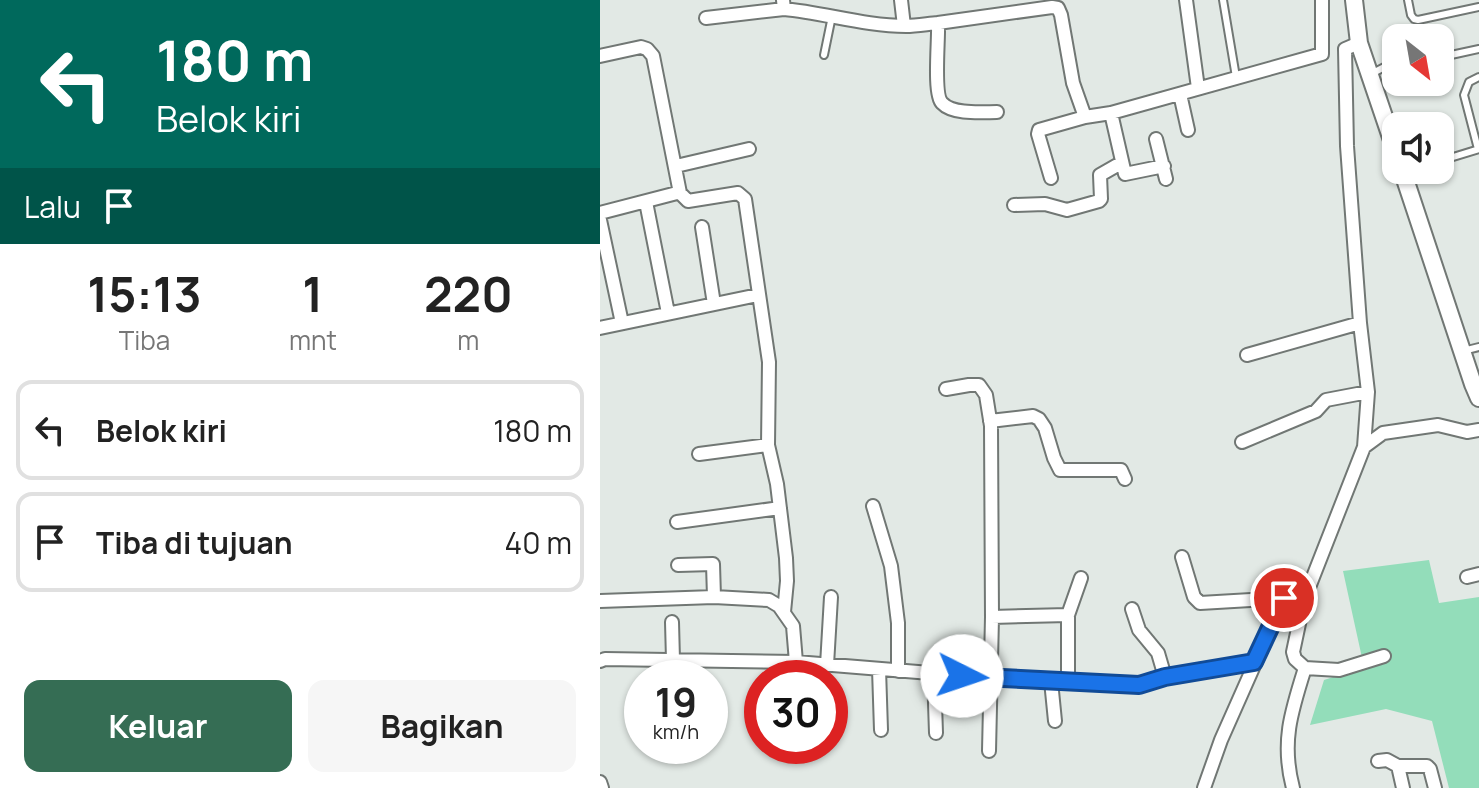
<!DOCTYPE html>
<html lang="id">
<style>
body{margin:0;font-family:Manrope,sans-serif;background:#f6f6f6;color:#222;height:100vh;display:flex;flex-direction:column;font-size:30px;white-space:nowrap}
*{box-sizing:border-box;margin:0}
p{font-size:26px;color:#767676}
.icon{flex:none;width:44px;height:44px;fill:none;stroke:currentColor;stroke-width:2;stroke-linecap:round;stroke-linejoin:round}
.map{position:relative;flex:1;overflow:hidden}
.drawer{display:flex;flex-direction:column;background:#fff;width:600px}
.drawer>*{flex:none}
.guide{background:#00695c;color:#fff;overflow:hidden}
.needle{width:52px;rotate:149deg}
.tools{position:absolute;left:782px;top:24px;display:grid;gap:16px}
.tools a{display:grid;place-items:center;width:72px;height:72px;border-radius:16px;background:#fff;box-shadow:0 2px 6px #0004;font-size:40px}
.speed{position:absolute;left:24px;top:660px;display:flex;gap:16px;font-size:40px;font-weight:700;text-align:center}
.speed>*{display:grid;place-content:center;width:104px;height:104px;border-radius:50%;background:#fff;box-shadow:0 2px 6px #0004;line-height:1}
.speed small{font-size:20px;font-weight:400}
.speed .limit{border:12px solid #d22;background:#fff;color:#111}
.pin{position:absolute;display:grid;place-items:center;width:68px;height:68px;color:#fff;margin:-34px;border:4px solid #fff;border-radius:50%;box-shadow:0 2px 8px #0007}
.me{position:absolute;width:88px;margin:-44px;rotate:94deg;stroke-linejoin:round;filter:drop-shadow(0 0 6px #0008)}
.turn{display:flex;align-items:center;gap:28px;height:168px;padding:0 24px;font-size:36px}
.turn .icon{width:104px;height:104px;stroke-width:2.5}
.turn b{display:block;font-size:56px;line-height:68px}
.then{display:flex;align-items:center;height:76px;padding:0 24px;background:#0003;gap:16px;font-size:30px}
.eta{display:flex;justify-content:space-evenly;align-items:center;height:136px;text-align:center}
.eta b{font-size:48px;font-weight:700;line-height:56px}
.cta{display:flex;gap:16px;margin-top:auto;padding:16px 24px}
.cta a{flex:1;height:92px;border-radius:16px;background:#356d54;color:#fff;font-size:32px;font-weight:700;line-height:92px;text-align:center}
.cta a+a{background:#f6f6f6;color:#222}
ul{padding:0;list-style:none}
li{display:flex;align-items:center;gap:24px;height:100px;margin:0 16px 12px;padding:0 8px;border:4px solid #e0e0e0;border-radius:16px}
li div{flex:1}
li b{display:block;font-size:30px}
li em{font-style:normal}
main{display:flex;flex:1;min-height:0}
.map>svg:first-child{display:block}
.green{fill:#93ddba}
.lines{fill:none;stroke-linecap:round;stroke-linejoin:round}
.service-casing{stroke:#717774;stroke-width:10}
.minor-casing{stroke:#717774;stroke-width:16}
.tertiary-casing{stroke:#717774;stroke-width:20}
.service{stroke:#fff;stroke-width:6}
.minor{stroke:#fff;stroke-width:12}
.tertiary{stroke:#fff;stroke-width:16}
.route-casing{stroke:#114b97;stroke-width:20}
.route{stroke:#1a73e8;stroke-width:14}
</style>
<main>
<section class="drawer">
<div class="guide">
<div class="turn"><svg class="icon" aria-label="left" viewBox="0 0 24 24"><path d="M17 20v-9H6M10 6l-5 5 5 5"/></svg><div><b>180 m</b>Belok kiri</div></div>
<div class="then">Lalu<svg class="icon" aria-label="arrive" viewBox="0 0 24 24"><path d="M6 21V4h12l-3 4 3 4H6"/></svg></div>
</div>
<div class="eta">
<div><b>15:13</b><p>Tiba</p></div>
<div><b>1</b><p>mnt</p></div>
<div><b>220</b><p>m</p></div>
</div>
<ul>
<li><svg class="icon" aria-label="left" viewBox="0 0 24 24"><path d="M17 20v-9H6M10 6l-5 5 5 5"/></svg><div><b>Belok kiri</b></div><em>180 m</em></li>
<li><svg class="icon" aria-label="arrive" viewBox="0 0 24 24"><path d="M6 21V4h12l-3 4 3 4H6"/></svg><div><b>Tiba di tujuan</b></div><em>40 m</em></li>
</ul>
<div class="cta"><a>Keluar</a><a>Bagikan</a></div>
</section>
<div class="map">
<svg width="879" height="788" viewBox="0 0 879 788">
<rect width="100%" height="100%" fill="#e2e9e5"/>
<!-- green -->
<path class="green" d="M 829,560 L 839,603 L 879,597 L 879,788 L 849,788 L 832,721 L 786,709 L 710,725 L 724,680 L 764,667 L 743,571 Z"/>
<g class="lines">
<!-- service casing -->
<g class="service-casing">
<path id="service" d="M 623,0 L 636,77
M 808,0 L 811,15 L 814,19 L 818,20 L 879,7
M 224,55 L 232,16
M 840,55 L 851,55 L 879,49
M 771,74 L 796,61
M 878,149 L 864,95 L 869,82 L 879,77
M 840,161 L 879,149
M 863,351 L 879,347"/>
</g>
<!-- minor casing -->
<g class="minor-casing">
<path id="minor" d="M 183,0 L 184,9 C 225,13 265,26 306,26 C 316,26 327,24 338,23 C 339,38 333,94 342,103 C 353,115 383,112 397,112
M 301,0 L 304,26
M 586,0 L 598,88
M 106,18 L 184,9
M 338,23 L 452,7 L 458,8 L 461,15 L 473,83 L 485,117
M 0,56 L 41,47 L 47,49 L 53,56 L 80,193
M 580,94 L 588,130
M 511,113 L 525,174 L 564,166
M 556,139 L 566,179
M 76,166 L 149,149
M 451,178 L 438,134 L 439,130 L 485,117 L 511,113 L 722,54 L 722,0
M 46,202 L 68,313
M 414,205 L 445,204 L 467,210 L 499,201 L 501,199 L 500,175 L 521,163
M 0,213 L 77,193 L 80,193 L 88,201 L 138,193 L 145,199 L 169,362 L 168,445 L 177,484 L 186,558 L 187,581 L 184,612
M 0,220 L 22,323
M 102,227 L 114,304
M 0,328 L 158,295
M 647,355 L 760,323
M 346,389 L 369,385 L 379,385 L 386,395 L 391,426 L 392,617 L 389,751
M 390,421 L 433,416 L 439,419 L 445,428 L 454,458 L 460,470 L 521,470 L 525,479
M 642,442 L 716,411 L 726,400 L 768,392
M 764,447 L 783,433 L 838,425 L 867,432 L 879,430
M 99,454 L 168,445
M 273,506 L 291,566 L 298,623 L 298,671
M 77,522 L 180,508
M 582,557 L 594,597 L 600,603 L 684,598
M 78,565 L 113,564 L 114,597
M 867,577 L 879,574
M 704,600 L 693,652 L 695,659 L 705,668 L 739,670 L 784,656
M 0,601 L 114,597 L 169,600 L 179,606 L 193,626 L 196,662
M 532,609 L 539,630 L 558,653 L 565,677
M 392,617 L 468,615
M 72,622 L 73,660
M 0,661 L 5,659 L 196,662 L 391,678 L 539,685 L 565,677 L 654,662
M 227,665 L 231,597
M 279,669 L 281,730
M 334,673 L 336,733
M 451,681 L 455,721
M 468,682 L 468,615 L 481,578
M 778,761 L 787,760 L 798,766 L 827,766 L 830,769 L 835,788
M 798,766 L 803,788
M 0,782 L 2,788
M 604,788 L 621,740 L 684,598 L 704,600 L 764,447 L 768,392 L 760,323 L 747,146 L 745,49 L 759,43
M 693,788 C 681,743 691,712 705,668"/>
</g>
<!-- tertiary casing -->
<g class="tertiary-casing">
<path id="tertiary" d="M 754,0 L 759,43 L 796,152
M 802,170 L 873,384 L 879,398"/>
</g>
<!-- service -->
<use href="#service" class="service"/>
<!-- minor -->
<use href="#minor" class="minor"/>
<!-- tertiary -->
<use href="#tertiary" class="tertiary"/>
</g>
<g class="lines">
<!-- route casing -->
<g class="route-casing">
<path id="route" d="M 362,676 L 539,685 L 565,677 L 654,662 L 684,598"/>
</g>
<!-- route -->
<use href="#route" class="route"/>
</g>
</svg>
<div class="tools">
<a><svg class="needle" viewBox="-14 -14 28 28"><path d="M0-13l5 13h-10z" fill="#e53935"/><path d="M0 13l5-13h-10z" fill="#767676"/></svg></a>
<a><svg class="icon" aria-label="sound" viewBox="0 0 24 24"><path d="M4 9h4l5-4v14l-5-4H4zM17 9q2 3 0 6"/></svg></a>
</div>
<div class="speed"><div>19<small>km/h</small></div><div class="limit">30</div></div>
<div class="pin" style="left:684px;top:598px;background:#d93025"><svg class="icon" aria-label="arrive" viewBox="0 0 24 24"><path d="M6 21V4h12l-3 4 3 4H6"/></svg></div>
<svg class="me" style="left:362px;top:676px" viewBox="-20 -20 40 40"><circle r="19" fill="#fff"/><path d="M0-13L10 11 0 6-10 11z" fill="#1a73e8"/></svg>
</div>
</main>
